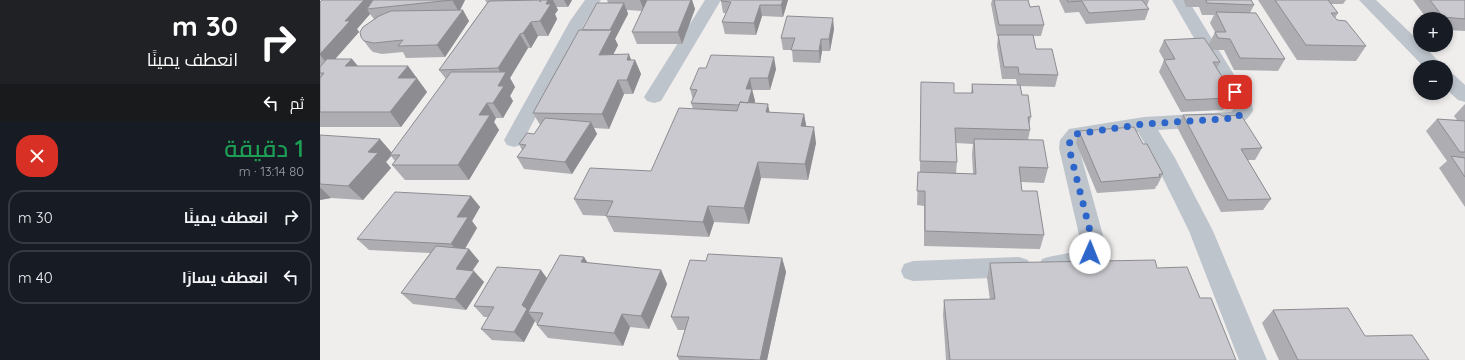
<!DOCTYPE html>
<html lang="ar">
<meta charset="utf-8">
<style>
body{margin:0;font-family:Quicksand,Cairo,sans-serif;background:#20242c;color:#f1f3f6;direction:rtl;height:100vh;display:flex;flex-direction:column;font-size:15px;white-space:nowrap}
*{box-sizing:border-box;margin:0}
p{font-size:13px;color:#9ea1a6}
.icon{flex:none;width:22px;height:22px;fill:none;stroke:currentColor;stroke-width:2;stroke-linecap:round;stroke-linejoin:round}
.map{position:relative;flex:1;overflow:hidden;direction:ltr}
.panel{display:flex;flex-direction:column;background:#171b24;width:320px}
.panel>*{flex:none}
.top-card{background:#202124;color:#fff;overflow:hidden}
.buttons{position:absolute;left:1093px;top:12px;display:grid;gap:8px}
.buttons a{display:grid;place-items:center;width:40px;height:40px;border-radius:50%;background:#171b24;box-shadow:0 2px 6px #0003;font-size:20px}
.pin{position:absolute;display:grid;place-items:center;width:34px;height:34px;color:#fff;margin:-17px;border-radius:8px;box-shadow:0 2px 6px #0006}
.me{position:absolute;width:44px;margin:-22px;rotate:1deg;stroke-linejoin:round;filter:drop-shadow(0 0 3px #0008)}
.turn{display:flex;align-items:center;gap:14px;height:84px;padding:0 16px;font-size:18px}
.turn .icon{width:52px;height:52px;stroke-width:2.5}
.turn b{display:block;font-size:28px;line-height:34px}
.then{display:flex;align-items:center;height:38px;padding:0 16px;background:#0003;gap:8px;font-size:15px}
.round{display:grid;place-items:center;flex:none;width:42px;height:42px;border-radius:16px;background:#20242c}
.head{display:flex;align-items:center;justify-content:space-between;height:68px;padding:0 16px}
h1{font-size:24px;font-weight:600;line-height:30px;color:#1e9e55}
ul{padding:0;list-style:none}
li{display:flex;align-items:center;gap:12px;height:54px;margin:0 8px 6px;padding:0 8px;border:2px solid #363941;border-radius:16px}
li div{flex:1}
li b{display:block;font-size:15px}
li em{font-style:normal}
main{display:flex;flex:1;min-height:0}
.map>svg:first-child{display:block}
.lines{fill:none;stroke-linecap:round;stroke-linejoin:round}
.street{fill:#bdc4cb;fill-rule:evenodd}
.wall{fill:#adadb2;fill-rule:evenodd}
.shaded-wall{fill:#8d8d91}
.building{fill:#c9c9cf;stroke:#8d8d91}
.route{stroke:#2d66cb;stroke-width:7;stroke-dasharray:0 12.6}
</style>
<main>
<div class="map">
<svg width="1145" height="360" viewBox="0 0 1145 360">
<rect width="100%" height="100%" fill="#f0eded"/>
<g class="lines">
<!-- street -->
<path class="street" d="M 265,0 L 281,0 L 266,21 L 201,145 L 194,147 L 187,145 L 184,140 L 250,21 Z
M 385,0 L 401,0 L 341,101 L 334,103 L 327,101 L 324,97 Z
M 852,0 L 868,0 L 932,104 L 933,111 C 928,118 925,122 917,125 L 838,130 L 855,158 L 893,231 L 947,360 L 919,360 L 869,231 L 833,158 L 818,132 L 762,140 L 760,142 L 759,148 L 784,239 C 783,246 783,255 778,260 C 767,273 738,279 722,273 L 719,266 L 722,259 C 734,254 748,256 759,248 L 760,239 L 739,148 L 740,140 L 749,129 L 824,117 L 911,112 L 913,110 L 912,104 Z
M 1039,0 L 1056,0 L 1100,42 L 1100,45 L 1103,45 L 1124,67 L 1104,67 Z
M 1126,72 L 1133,74 L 1145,85 L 1145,102 L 1138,100 L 1126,89 Z
M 699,257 L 708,260 L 711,267 L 708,274 L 699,277 L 593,281 L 584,278 L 581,271 L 584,264 L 593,261 Z"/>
</g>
<!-- wall -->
<path class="wall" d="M 2,0 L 145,0 L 140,10 L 149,21 L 125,57 L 86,58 L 83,52 L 62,54 L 53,52 L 50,49 L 41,37 L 54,19 L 50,14 L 37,29 L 39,32 L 15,59 L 32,59 L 38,66 L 88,66 L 107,92 L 81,127 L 0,127 L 0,67 L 1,67 L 0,67 L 0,2 Z
M 165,0 L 252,0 L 248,7 L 236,7 L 238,10 L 235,14 L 237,19 L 228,36 L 218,36 L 211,48 L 208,48 L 190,78 L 195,87 L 190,96 L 193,101 L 183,118 L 176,118 L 174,122 L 179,130 L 149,180 L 85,180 L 72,165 L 75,161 L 71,156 L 66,162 L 71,168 L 43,200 L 11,198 L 0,200 L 0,135 L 72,153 L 126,79 L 119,70 L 167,3 Z
M 287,0 L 372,0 L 375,9 L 362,44 L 317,44 L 312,32 L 322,11 L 307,10 L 308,14 L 295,39 L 298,45 L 293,55 L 311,60 L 315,60 L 321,74 L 313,94 L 304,94 L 289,129 L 274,128 L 277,134 L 252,174 L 204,169 L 197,157 L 202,150 L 199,144 L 214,134 L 220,125 L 213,113 L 262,30 L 288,3 Z
M 468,0 L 463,17 L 442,16 L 436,35 L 405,34 L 402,22 L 406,13 L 403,13 L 401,1 Z
M 672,0 L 708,0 L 710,7 L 724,25 L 721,36 L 713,36 L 716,49 L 738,75 L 735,87 L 700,86 L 702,95 L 711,117 L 709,126 L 710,130 L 708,140 L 728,168 L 724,183 L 701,182 L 702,191 L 724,235 L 720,249 L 604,246 L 604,206 L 597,205 L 598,172 L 600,172 L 601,82 L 634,93 L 651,93 L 652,84 L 697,85 L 696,79 L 682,79 L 677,46 L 678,36 L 677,36 L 671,4 ZM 636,143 L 653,144 L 652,154 L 653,174 L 636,173 L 637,162 Z
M 739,0 L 829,0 L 827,6 L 829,9 L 825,20 L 766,24 L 759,12 L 745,13 Z
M 864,0 L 931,0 L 934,5 L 930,13 L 965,59 L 958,71 L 914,70 L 904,50 L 892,50 L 889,44 L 895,32 L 890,23 L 894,15 L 882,15 L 879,7 L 866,7 L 864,1 Z
M 938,0 L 1026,0 L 1023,4 L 1011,4 L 1018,13 L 1015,18 L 1017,20 L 1046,46 L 1036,61 L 977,60 Z
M 1093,0 L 1145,0 L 1145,31 L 1126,30 L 1126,19 L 1107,19 Z
M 514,29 L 510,51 L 502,51 L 500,63 L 473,62 L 472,50 L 463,50 L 461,38 Z
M 844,40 L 900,62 L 897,68 L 907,85 L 904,91 L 909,98 L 903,110 L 861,112 L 839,72 L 844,60 L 839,51 Z
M 456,69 L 450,90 L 432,90 L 435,101 L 434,103 L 450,113 L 484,114 L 486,126 L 496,143 L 488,180 L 441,178 L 429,224 L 394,222 L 389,237 L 294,232 L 286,216 L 263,215 L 254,199 L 331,171 L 373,109 L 371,103 L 373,100 L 370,89 Z
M 1145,104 L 1145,207 L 1119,168 L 1127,161 L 1106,131 L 1117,119 L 1137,120 L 1134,116 Z
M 863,115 L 902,116 L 942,148 L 935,160 L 928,160 L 951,199 L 943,210 L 901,212 L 857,127 Z
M 759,131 L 823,144 L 843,174 L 837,186 L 836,186 L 835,189 L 777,193 L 756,143 Z
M 151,196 L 160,207 L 152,221 L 157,228 L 145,249 L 149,249 L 159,261 L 152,271 L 164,282 L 146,310 L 93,304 L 81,293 L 110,253 L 49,250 L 37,239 Z
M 264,257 L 267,263 L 341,270 L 347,284 L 329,329 L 310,327 L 303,346 L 228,338 L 217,325 L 217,324 L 215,321 L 204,342 L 172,340 L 161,329 L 168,317 L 164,317 L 154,306 L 227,278 Z
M 462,258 L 466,272 L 447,360 L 359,360 L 357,356 L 365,330 L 358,330 L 351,317 L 386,261 Z
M 670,263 L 837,268 L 880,298 L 916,360 L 626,360 L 623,315 L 624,300 L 670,300 L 667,278 Z
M 953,310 L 1045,336 L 1109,360 L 959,360 L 942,323 Z"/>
<!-- shaded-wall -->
<path class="shaded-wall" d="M 44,0 L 60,0 L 47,9 L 50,14 L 37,29 L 39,32 L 9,66 L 0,55 L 0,54 L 25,21 Z
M 132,0 L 145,0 L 139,12 Z
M 220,0 L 226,12 L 226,4 L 228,0 L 233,0 L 238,10 L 235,14 L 237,19 L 228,36 L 220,21 Z
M 244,0 L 252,0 L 248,7 Z
M 320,0 L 330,0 L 324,11 Z
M 371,0 L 372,0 L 375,9 L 362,44 L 358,32 Z
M 463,0 L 468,0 L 463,17 L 461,5 Z
M 304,3 L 308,14 L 295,39 L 298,45 L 286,69 L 279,55 L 290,30 Z
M 440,5 L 442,16 L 436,35 L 434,23 Z
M 143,10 L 149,21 L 125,57 L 117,45 Z
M 513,18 L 514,29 L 510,51 L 509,39 Z
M 211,22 L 218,36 L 211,48 L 203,33 Z
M 200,34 L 208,48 L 190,78 L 195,87 L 190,96 L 193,101 L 183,118 L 173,103 L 178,86 L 183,77 L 178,68 Z
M 501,39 L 502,51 L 500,63 L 499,51 Z
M 309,54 L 313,65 L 315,60 L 321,74 L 313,94 L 307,80 L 307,60 Z
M 454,57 L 456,69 L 450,90 L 448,78 Z
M 32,59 L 44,74 L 25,66 Z
M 88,66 L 107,92 L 81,127 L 70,112 L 78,78 Z
M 430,78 L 432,90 L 426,89 Z
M 298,80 L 304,94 L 289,129 L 282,114 Z
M 432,89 L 435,101 L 430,117 L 428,105 Z
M 167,103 L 176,118 L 174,122 L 179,130 L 149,180 L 138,165 L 159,115 Z
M 448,104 L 451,120 L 446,112 Z
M 484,114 L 487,130 L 481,126 Z
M 271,122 L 277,134 L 252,174 L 245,162 Z
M 494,127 L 496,143 L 488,180 L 485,164 Z
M 60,139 L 73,154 L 70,155 L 71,156 L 66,162 L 71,168 L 43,200 L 28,186 L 48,152 Z
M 438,162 L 441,178 L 429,224 L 424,208 Z
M 0,187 L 11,198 L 0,200 Z
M 151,196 L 160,207 L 152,221 L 157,228 L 141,255 L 131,244 L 137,217 Z
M 388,206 L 394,222 L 389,237 L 383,222 Z
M 149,249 L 159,261 L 146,280 L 136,269 Z
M 264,257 L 273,271 L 261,262 Z
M 462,258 L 466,272 L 447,360 L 440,360 Z
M 221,270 L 229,281 L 208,312 L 215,321 L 204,342 L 194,332 L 202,305 Z
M 341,270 L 347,284 L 329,329 L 321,316 Z
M 154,271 L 164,282 L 146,310 L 135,299 Z
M 302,314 L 310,327 L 303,346 L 294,333 Z"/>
<!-- building -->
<path class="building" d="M 2,0 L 44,0 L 25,21 L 30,21 L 0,54 L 0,2 Z
M 53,0 L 132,0 L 47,9 Z
M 220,0 L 220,2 L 221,0 L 228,0 L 226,4 L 231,4 L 220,21 L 211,22 L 203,33 L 200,34 L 178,68 L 119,70 L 169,1 Z
M 327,0 L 371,0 L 358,32 L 312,32 Z
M 401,0 L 463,0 L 461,5 L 440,5 L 434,23 L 402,22 L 411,2 L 401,1 Z
M 674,0 L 708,0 L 710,7 L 719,6 L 724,25 L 679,25 Z
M 747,0 L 822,0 L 829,9 L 769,13 L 762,1 L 748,2 Z
M 886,0 L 931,0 L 934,5 L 887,3 Z
M 955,0 L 1008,0 L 1018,13 L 1011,13 L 1017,20 L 1026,21 L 1046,46 L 986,45 Z
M 1110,0 L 1145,0 L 1145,19 L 1123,17 Z
M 277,3 L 304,3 L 290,30 L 262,30 Z
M 143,10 L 117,45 L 78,46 L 83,40 L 54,43 L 44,41 L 41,37 L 40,32 L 43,27 L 59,16 L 71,11 Z
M 896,12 L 936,13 L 965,59 L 920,58 L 910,39 L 898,38 L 895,32 L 906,32 Z
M 467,16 L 513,18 L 509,39 L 501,39 L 499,51 L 471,50 L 475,38 L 461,38 Z
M 259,30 L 292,30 L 279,55 L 309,54 L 307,60 L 315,60 L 307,80 L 298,80 L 282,114 L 213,113 Z
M 678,35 L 713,35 L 716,49 L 732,49 L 738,75 L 699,74 L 698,67 L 684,67 Z
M 884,38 L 900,62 L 893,62 L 907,85 L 901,85 L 909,98 L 866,100 L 844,60 L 855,59 L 844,40 Z
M 391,55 L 454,57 L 448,78 L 430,78 L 426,89 L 432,89 L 428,103 L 420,102 L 419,105 L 371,103 L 377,90 L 370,89 L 379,68 L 386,68 Z
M 7,59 L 32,59 L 25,66 L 88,66 L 78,78 L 97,78 L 70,112 L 0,112 L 0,78 L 4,73 L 0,73 L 0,67 Z
M 131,72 L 186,72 L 178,86 L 184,86 L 173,103 L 167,103 L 159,115 L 170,115 L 138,165 L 72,165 L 80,155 L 70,155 Z
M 601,82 L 634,83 L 634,93 L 653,93 L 652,84 L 700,85 L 702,95 L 708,95 L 711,117 L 708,117 L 710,130 L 635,128 L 637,162 L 600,161 Z
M 420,102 L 448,104 L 446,112 L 484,114 L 481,126 L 494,127 L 485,164 L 438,162 L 424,208 L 388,206 L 383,222 L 286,216 L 293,201 L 254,199 L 270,168 L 331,171 L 359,108 L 417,111 Z
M 900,114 L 902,116 L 921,115 L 942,148 L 921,149 L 951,199 L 908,200 L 863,115 Z
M 225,118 L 271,122 L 245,162 L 197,157 L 206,145 L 199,144 L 207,133 L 214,134 Z
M 1117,119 L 1145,121 L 1145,152 L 1140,152 Z
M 814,127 L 823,144 L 827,144 L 843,174 L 839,174 L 840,177 L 781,182 L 759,131 Z
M 0,135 L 60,139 L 48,152 L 58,153 L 28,186 L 0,184 Z
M 654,139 L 723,140 L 728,168 L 699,167 L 702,191 L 717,191 L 724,235 L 605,231 L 605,191 L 597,191 L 598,172 L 656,174 Z
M 1131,156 L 1145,158 L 1145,177 Z
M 75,192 L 151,196 L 137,217 L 148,217 L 131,244 L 37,239 Z
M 116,246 L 149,249 L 136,269 L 154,271 L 135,299 L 81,293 Z
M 388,254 L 462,258 L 440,360 L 357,356 L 369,317 L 351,317 L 370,260 L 386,261 Z
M 240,255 L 264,257 L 261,262 L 341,270 L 321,316 L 302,314 L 294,333 L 217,325 L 223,313 L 208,312 Z
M 835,260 L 837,268 L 867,267 L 880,298 L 891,298 L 916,360 L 630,360 L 624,300 L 675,299 L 670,263 Z
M 177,267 L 221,270 L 202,305 L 207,309 L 194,332 L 161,329 L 174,307 L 154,306 Z
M 1028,308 L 1045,336 L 1092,335 L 1109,360 L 978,360 L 953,310 Z"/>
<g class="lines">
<!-- route -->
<path class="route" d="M 770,253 L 772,239 L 749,148 L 750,140 L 756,134 L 824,124 L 917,118 L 923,111 L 922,104 L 915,92"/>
</g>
</svg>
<div class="buttons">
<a>+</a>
<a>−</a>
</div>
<div class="pin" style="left:915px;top:92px;background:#d93025"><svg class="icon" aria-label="arrive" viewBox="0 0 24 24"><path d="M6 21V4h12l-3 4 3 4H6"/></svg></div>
<svg class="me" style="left:770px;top:253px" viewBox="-20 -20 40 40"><circle r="19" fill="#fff"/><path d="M0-13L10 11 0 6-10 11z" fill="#2d66cb"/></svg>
</div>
<section class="panel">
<div class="top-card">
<div class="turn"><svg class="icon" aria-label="right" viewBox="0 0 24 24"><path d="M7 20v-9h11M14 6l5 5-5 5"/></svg><div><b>30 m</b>انعطف يمينًا</div></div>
<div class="then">ثم<svg class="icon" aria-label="left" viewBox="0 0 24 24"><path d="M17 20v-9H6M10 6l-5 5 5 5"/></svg></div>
</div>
<div class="head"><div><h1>1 دقيقة</h1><p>80 m · 13:14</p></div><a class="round" style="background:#d93025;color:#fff"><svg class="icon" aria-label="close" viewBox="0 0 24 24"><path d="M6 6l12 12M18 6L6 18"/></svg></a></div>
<ul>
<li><svg class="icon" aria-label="right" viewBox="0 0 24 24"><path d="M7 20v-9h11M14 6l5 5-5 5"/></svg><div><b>انعطف يمينًا</b></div><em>30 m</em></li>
<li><svg class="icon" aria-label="left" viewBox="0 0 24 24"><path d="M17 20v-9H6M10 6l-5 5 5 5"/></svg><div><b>انعطف يسارًا</b></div><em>40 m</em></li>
</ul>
</section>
</main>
